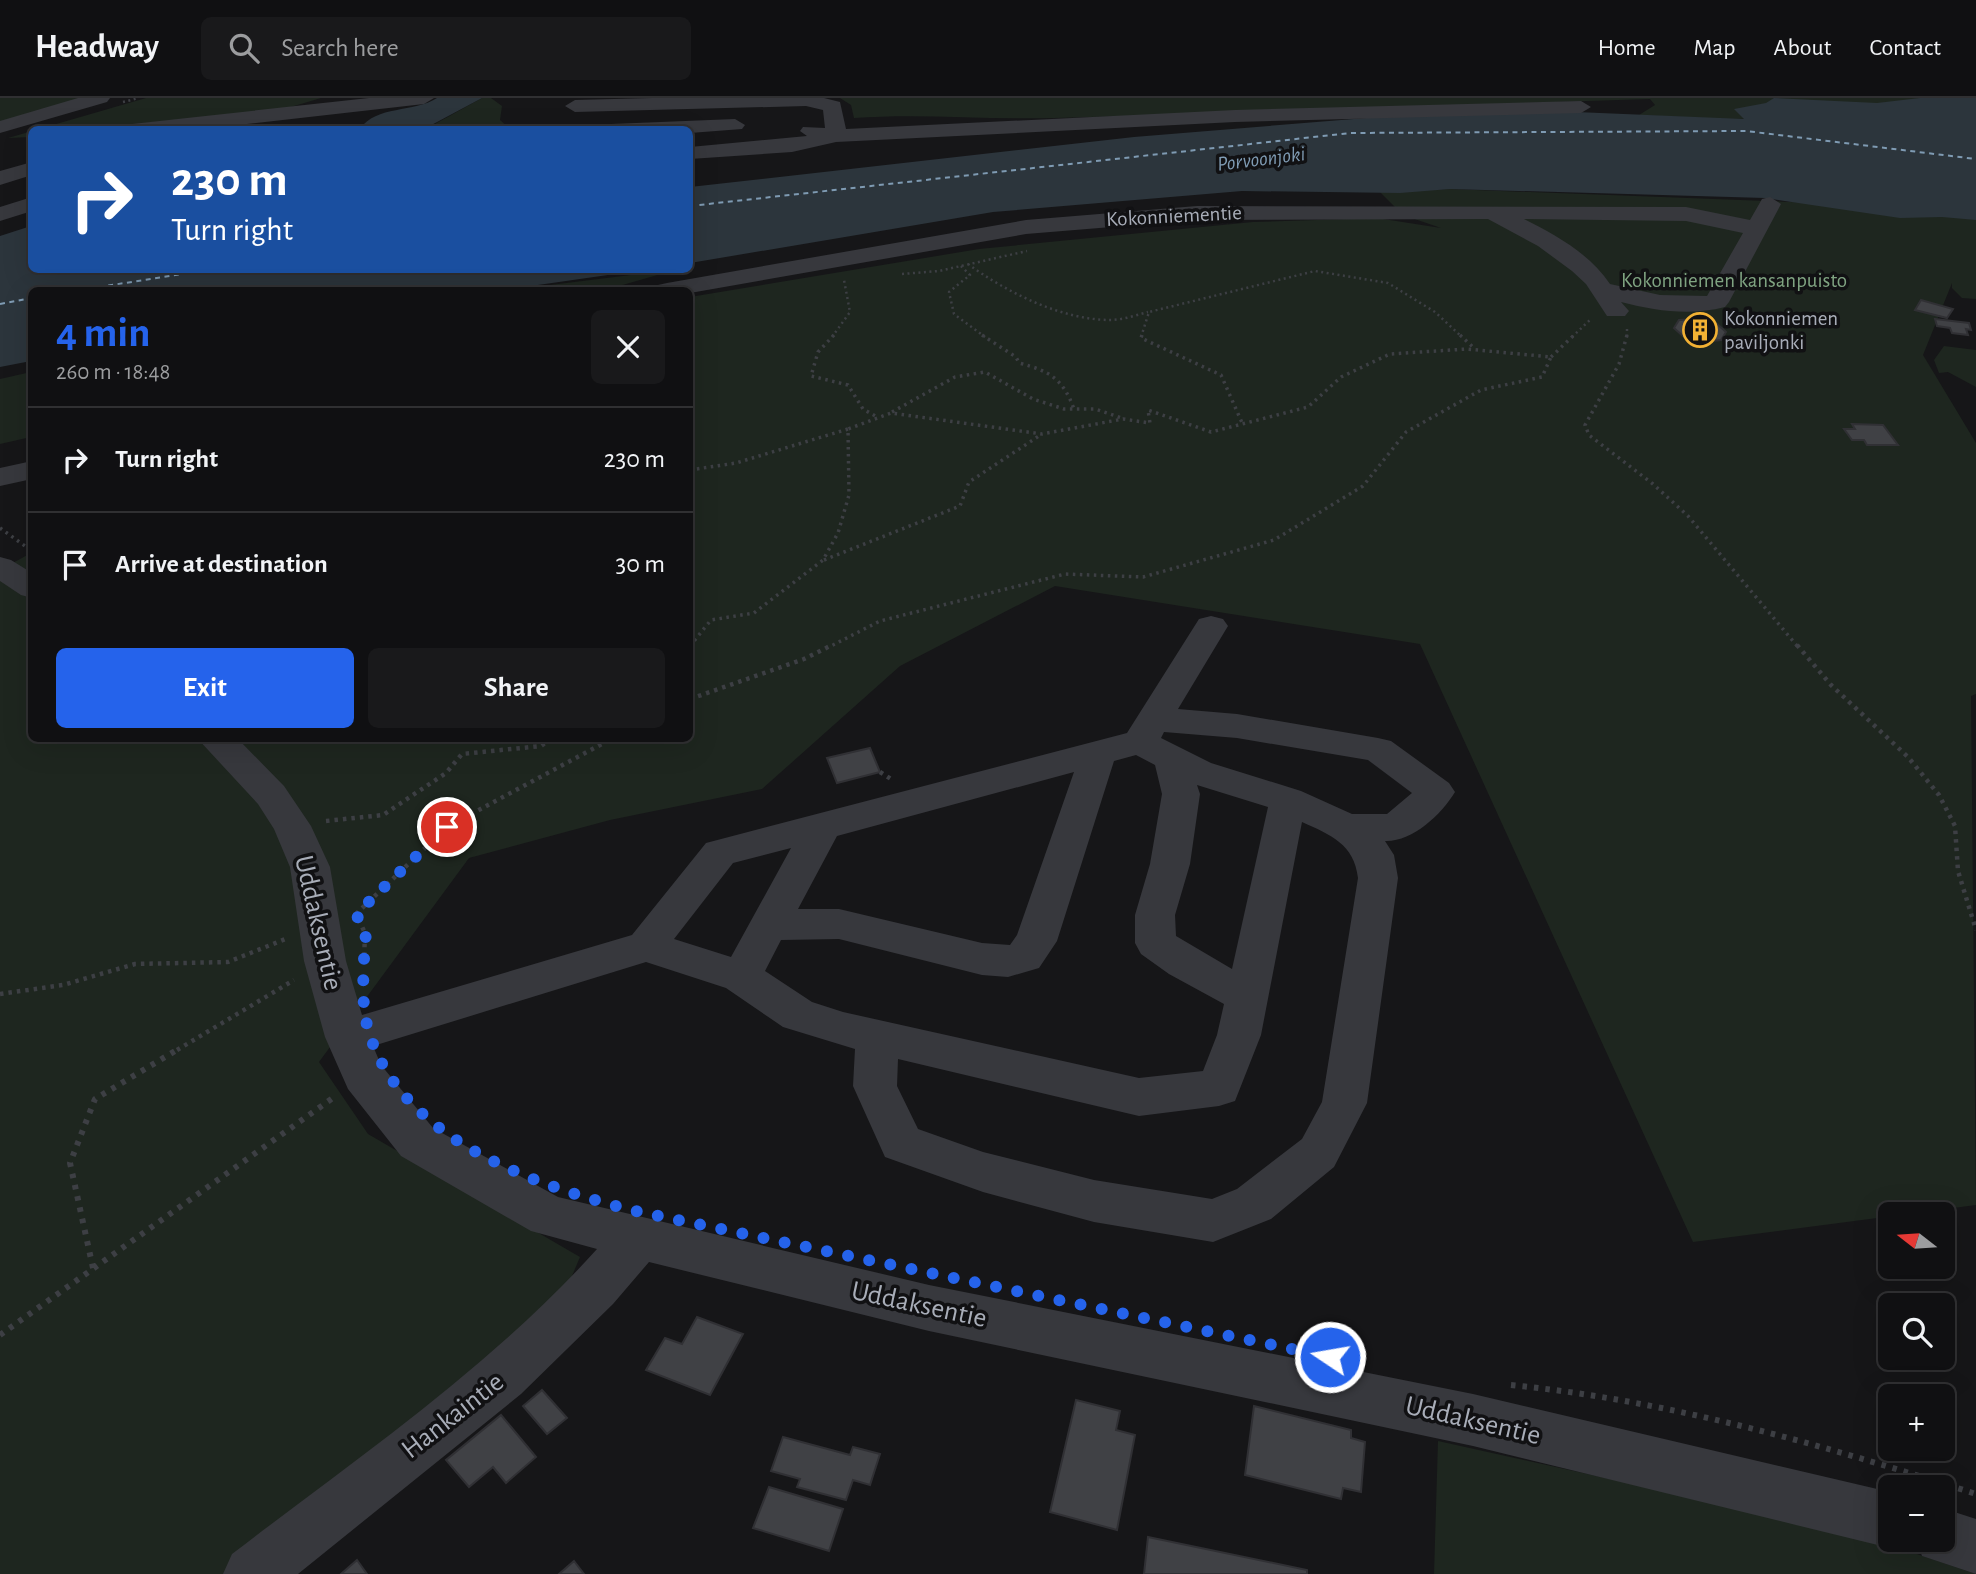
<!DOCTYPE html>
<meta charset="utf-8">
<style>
body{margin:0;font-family:"Alegreya Sans",sans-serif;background:#19191b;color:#f1f3f6;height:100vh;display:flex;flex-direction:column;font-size:26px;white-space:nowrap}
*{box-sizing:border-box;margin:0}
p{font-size:23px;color:#9c9d9f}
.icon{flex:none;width:38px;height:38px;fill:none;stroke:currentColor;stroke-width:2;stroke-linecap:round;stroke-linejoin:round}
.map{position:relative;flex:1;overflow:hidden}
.panel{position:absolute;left:28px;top:189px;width:665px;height:455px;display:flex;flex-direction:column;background:#101012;border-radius:10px;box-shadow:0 7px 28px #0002,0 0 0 2px #303032}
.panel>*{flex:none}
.guide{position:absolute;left:28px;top:28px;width:665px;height:147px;border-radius:10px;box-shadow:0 7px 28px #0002,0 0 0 2px #303032;background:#1a4fa0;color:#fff;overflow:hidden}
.needle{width:46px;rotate:287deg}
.fabs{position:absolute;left:1878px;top:1104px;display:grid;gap:14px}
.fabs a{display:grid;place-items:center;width:77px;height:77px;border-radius:10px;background:#101012;box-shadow:0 7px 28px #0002,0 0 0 2px #303032;font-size:35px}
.pin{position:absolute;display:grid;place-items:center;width:60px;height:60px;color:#fff;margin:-30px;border:4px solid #fff;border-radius:50%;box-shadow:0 2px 7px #0007}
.me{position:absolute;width:77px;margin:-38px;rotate:282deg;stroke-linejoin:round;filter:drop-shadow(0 0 5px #0008)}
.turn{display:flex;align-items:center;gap:24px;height:147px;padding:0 28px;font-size:32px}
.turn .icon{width:91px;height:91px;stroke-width:2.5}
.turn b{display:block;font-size:49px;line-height:60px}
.round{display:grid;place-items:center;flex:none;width:74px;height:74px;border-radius:10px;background:#19191b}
.summary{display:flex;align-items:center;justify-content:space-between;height:119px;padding:0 28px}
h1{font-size:42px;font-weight:600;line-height:52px;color:#2563eb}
.cta{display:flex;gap:14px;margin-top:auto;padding:14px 28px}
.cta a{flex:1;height:80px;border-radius:10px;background:#2563eb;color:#fff;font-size:28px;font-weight:600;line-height:80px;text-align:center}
.cta a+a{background:#19191b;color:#f1f3f6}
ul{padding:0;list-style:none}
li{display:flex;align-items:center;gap:21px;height:105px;padding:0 28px;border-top:2px solid #303032}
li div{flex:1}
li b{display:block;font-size:26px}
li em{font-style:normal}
header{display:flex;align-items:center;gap:42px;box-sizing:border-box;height:98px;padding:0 35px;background:#101012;border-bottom:2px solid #303032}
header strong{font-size:33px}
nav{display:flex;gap:38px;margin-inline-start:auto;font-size:24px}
.search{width:490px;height:63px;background:#19191b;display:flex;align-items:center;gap:18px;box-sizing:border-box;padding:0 24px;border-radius:10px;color:#9c9d9f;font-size:26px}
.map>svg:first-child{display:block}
.green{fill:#1e261f}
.water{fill:#2c353c}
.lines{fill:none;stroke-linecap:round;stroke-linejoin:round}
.ferry{stroke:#7f9bb3;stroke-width:2;stroke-dasharray:5 4.5;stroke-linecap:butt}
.building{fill:#404145;stroke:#303034;stroke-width:2}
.path-far3{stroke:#3d3f44;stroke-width:2.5;stroke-dasharray:2 3.5;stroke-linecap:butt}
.path-far2{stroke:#3d3f44;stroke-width:3.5;stroke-dasharray:2.5 4.5;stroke-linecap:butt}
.path-far1{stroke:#3d3f44;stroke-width:4.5;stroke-dasharray:3.5 5;stroke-linecap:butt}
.path{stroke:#3d3f44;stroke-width:6;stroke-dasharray:4.5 7;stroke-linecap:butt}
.minor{fill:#37383d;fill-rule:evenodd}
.route{stroke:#2563eb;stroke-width:12;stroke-dasharray:0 21.6}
.labels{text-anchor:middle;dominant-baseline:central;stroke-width:7;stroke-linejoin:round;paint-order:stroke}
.far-water-label{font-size:21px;font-style:italic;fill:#7f9bb3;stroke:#111113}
.far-street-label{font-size:21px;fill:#a8adb8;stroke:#111113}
.far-park-label{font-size:21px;fill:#7fa381;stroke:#111113}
.far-poi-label{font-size:21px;fill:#a8adb8;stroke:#111113;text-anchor:start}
.near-street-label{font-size:28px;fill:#a8adb8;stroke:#111113}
</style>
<header>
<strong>Headway</strong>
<div class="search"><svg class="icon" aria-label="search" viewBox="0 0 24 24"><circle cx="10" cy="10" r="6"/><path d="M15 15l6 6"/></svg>Search here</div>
<nav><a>Home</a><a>Map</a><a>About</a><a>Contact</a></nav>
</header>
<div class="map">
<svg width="1976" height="1476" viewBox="0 0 1976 1476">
<rect width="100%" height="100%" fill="#161618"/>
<!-- green -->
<path class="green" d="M 0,0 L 86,0 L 0,24 Z
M 146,0 L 321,0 L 284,11 L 97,31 L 32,32 L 31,39 L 8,40 Z
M 482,0 L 491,0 L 502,8 L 500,22 L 511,32 L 424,32 Z
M 840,0 L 1976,0 L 1976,19 L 1726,21 L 1639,17 L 1655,7 L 1650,1 C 1452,7 1253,15 1055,20 C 988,22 921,15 854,20 L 851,7 Z
M 1450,91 L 1976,111 L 1976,201 L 1962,200 L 1952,190 L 1952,185 L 1923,257 L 1976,345 L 1976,596 L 1971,598 L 1976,1107 L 1693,1144 L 1420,546 L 1055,488 L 900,568 L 762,691 L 610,722 L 469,760 L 319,964 L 368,1036 L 580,1159 L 561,1204 L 225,1476 L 0,1476 L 0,472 L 31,455 L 32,640 L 690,640 L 690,199 L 979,151 L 1253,124 L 1377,120 L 1441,130 L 1403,117 L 1380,94 Z
M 671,172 L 675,172 L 605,192 L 510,192 Z
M 1944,248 L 1976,252 L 1976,289 L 1948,274 L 1939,275 L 1934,262 Z
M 31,274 L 31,339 L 0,346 L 0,281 Z
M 1438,1343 L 1751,1412 L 1902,1451 L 1976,1476 L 1434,1476 Z"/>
<!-- water -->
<path class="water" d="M 437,0 L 482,0 L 424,31 L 360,31 C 376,7 414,15 437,0 Z
M 1774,0 L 1877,5 L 1920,0 L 1976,0 L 1976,122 L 1942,119 L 1900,120 L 1765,100 L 1450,91 L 1400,95 L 1242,93 L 993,114 L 690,165 L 690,89 L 1134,39 L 1366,20 L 1552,13 L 1744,21 L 1734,11 L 1766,5 Z
M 31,128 L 32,172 L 643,172 L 502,192 L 32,192 L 31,263 L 0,269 L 0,138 Z"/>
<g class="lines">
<!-- ferry -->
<path class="ferry" d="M 690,108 L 1350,35 L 1746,33 L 1976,61
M 80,192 L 208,172
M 0,206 L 32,200"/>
</g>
<!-- building -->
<path class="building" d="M 1921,202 L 1953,211 L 1947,220 L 1915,212 Z
M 1697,221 L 1717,226 L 1726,234 L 1721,242 L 1703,244 L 1683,238 L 1674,230 L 1679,222 Z
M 1935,221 L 1969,225 L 1971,232 L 1966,231 L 1968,237 L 1952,235 L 1950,230 L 1937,228 Z
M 1852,326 L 1883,327 L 1898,347 L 1867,347 L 1864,342 L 1852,342 L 1844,331 L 1855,331 Z
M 870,650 L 880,674 L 837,685 L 827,660 Z
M 697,1219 L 743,1236 L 710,1297 L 646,1272 L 665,1240 L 682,1246 Z
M 542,1292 L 567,1320 L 547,1336 L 523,1308 Z
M 1076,1302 L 1120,1313 L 1116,1332 L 1135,1337 L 1117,1432 L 1050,1414 Z
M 1254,1308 L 1351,1332 L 1351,1340 L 1365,1344 L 1361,1394 L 1343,1390 L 1341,1401 L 1245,1377 Z
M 501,1317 L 536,1359 L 506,1385 L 493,1369 L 469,1389 L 446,1362 Z
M 783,1339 L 850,1357 L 853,1349 L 880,1356 L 870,1387 L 853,1382 L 846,1402 L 797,1389 L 800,1381 L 771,1373 Z
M 769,1389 L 843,1411 L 829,1453 L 753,1430 Z
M 1148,1439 L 1307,1472 L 1307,1476 L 1144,1476 Z
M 357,1462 L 367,1476 L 341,1476 Z
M 574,1463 L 584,1476 L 559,1476 Z"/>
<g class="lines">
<!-- path-far3 -->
<path class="path-far3" d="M 123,4 L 139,0
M 968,166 C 1006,194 1062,222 1110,222 C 1123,222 1136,217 1148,214
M 961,168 L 970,177 L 949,194 L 954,216 L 985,239
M 902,176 L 939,173 L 1027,153
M 1627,231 L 1627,239
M 832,239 L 850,214 L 844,182
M 1141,239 L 1149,214 L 1315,173 L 1388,185 L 1435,214 L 1462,239
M 1572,239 L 1591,221"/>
<!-- path-far2 -->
<path class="path-far2" d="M 834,237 L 818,254 L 811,278 L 848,287 L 863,311 L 877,319
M 982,237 L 1016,259 L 1019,265 C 1050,273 1063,281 1074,311
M 1142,237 L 1141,240 L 1221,277 L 1243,327
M 1460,237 L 1475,251
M 1627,237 L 1619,266 L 1585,327 L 1589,337 L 1653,386 L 1688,418 L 1798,549
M 1551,259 L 1574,237
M 892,314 L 955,279 L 985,274 L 1033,301 L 1064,311 L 1095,311 L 1122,320
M 690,372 L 736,365 L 848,331
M 0,430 L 32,453
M 824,462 L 960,408 L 969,384 L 1042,336
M 690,548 L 711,522 L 754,515 L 823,462 L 838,435 L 849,397 L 848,331 L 891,315 L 1042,336 L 1123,321 L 1150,325 L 1148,312 L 1211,334 L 1308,309 L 1341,279 L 1390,256 L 1467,251 L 1551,259 L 1542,279 L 1481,292 L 1406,334 L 1363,388 L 1274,442 L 1143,479 L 1065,476 L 880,523 L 829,549"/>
<!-- path-far1 -->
<path class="path-far1" d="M 1797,547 L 1831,587 L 1908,659 L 1939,697 L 1955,728 L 1958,773 L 1976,832
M 690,601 L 804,561 L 832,547
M 880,674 L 891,681
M 326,723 L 383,717 L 446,675 L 462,656 L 541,648 L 552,640
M 355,814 L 365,835 L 364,863
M 356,816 L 447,729 L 613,640
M 0,896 L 63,887 L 135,866 L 228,864 L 288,840
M 177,952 L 294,882"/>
<!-- path -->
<path class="path" d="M 93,1170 L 70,1065 L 95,1001 L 180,950
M 0,1237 L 337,997
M 1511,1287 C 1671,1303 1823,1347 1976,1396"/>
<!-- minor -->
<path class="minor" d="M 78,0 L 110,0 L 107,4 L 0,35 L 0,23 Z
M 369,0 L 434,0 L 424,6 L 193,32 L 122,32 L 132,26 Z
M 652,0 L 824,0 L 840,4 L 846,31 L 1235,12 L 1581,3 L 1591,9 L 1581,15 L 1235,24 L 836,44 L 792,54 L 690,61 L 690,49 L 807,38 L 800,33 L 803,29 L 825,30 L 823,12 L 806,8 L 575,14 L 565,8 L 575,2 Z
M 735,21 L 745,27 L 742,31 L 690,35 L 690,32 L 601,32 L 611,26 Z
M 32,64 L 32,77 L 0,87 L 0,73 Z
M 32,99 L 32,113 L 0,123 L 0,109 Z
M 1770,99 L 1781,106 L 1729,204 L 1725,209 C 1690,218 1656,213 1621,204 L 1629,213 L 1625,218 L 1607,218 L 1586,186 L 1572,173 L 1538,148 L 1488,121 L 1197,122 L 1026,136 L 690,195 L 690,192 L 655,192 L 658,187 L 667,185 L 1026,122 L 1197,108 L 1686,109 L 1750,122 L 1762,101 ZM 1524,121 L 1686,123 L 1743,135 L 1707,198 L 1660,197 L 1610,186 C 1590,156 1556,137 1524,121 Z
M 32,363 L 32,381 L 0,388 L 0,370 Z
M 0,459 L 11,462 L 32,475 L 32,500 L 21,497 L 0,483 Z
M 1211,518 L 1223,521 L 1228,528 L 1178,611 L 1237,616 L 1378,640 L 1391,643 L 1449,685 L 1455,694 C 1441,717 1412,744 1385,743 L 1394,757 L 1398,780 L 1367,1005 L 1334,1069 L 1271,1121 L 1213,1144 L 1094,1124 L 983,1094 L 885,1059 L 853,988 L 855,951 L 783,929 L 726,890 L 646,864 L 373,948 L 381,967 L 433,1030 L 558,1099 L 929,1187 L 1473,1296 L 1890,1394 L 1890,1442 L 1909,1442 L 1890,1450 L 1473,1348 L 929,1233 L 649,1164 L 613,1206 L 521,1296 L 298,1476 L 223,1476 L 232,1456 C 357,1360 491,1269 597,1151 L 531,1133 L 401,1058 L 348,991 L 325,939 L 304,863 L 290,769 L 274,731 L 258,706 L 197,640 L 237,640 L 284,688 L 311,728 L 330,769 L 346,863 L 362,917 L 632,837 L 706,745 L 1127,635 L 1199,521 ZM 1164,634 L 1237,640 L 1368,662 L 1412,695 L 1387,716 L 1352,716 L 1301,693 L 1211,665 L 1161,640 ZM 1136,657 L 1155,667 L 1162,696 L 1150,766 L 1135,817 L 1135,845 L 1141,856 L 1169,876 L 1224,906 L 1217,937 L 1203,973 L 1139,980 L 843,914 L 812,904 L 765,873 L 781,842 L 839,841 L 982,877 L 1008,879 L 1039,870 L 1057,843 L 1114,663 ZM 1074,674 L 1017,837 L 1010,847 L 982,845 L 839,811 L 798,811 L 837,738 ZM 1197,687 L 1268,709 L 1232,871 L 1176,838 L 1175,817 L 1190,766 L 1200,696 ZM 1302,724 C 1331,737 1354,746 1358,780 L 1322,1004 L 1302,1041 L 1237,1091 L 1212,1101 L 1094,1082 L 983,1054 L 918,1031 L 897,988 L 898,961 L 1139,1018 L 1219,1008 L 1235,1003 L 1261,937 ZM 791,750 L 731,859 L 674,841 L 733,765 Z
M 1942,1410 L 1976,1421 L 1976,1476 L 1922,1458 L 1916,1442 L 1942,1442 Z"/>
</g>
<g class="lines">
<!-- route -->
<path class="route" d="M 447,729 L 356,816 C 359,822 364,829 365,835 C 367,843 364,854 364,862 C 363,884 362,909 368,931 C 399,1042 540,1090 640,1114 L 1330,1259"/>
</g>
<!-- icons -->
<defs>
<g id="building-ring" transform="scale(1.75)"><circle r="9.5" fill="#111113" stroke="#f2b134" stroke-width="1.5"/><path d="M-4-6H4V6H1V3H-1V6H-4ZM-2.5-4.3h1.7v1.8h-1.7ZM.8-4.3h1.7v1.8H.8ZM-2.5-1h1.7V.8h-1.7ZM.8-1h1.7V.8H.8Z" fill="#f2b134"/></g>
</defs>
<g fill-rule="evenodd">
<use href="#building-ring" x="1700" y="232"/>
</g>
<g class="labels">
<!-- far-water labels -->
<g class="far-water-label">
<text transform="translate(1261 61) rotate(-7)">Porvoonjoki</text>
</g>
<!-- far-street labels -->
<g class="far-street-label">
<text transform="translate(1174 118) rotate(-3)">Kokonniementie</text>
</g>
<!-- far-park labels -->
<g class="far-park-label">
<text x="1734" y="182">Kokonniemen kansanpuisto</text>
</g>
<!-- far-poi labels -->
<g class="far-poi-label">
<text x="1724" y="220">Kokonniemen<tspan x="1724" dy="24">paviljonki</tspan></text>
</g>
<!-- near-street labels -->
<g class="near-street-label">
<text transform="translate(318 825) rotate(77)">Uddaksentie</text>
<text transform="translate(919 1207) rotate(12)">Uddaksentie</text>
<text transform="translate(453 1318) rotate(-38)">Hankaintie</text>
<text transform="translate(1473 1323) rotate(13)">Uddaksentie</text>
</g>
</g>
</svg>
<div class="fabs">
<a><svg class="needle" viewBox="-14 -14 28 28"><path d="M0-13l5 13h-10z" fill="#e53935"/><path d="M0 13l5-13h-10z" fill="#9c9d9f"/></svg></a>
<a><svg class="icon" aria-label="search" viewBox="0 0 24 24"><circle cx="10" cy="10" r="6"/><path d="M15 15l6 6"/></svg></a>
<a>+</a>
<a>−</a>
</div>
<div class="pin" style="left:447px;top:729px;background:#d93025"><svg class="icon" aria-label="arrive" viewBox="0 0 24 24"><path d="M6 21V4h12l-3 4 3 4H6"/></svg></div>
<svg class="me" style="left:1330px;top:1259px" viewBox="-20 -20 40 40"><circle r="17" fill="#2563eb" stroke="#fff" stroke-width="3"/><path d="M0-11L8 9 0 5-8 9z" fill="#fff"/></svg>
<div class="guide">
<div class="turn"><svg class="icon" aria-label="right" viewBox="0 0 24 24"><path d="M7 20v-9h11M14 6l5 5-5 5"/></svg><div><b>230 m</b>Turn right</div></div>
</div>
<section class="panel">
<div class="summary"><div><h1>4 min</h1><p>260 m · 18:48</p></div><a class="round"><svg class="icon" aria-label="close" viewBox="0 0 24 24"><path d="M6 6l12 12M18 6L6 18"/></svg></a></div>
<ul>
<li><svg class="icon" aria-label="right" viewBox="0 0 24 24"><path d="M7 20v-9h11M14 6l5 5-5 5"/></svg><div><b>Turn right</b></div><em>230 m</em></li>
<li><svg class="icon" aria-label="arrive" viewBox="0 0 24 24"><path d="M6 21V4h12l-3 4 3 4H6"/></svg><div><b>Arrive at destination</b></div><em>30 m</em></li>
</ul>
<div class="cta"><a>Exit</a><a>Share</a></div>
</section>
</div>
